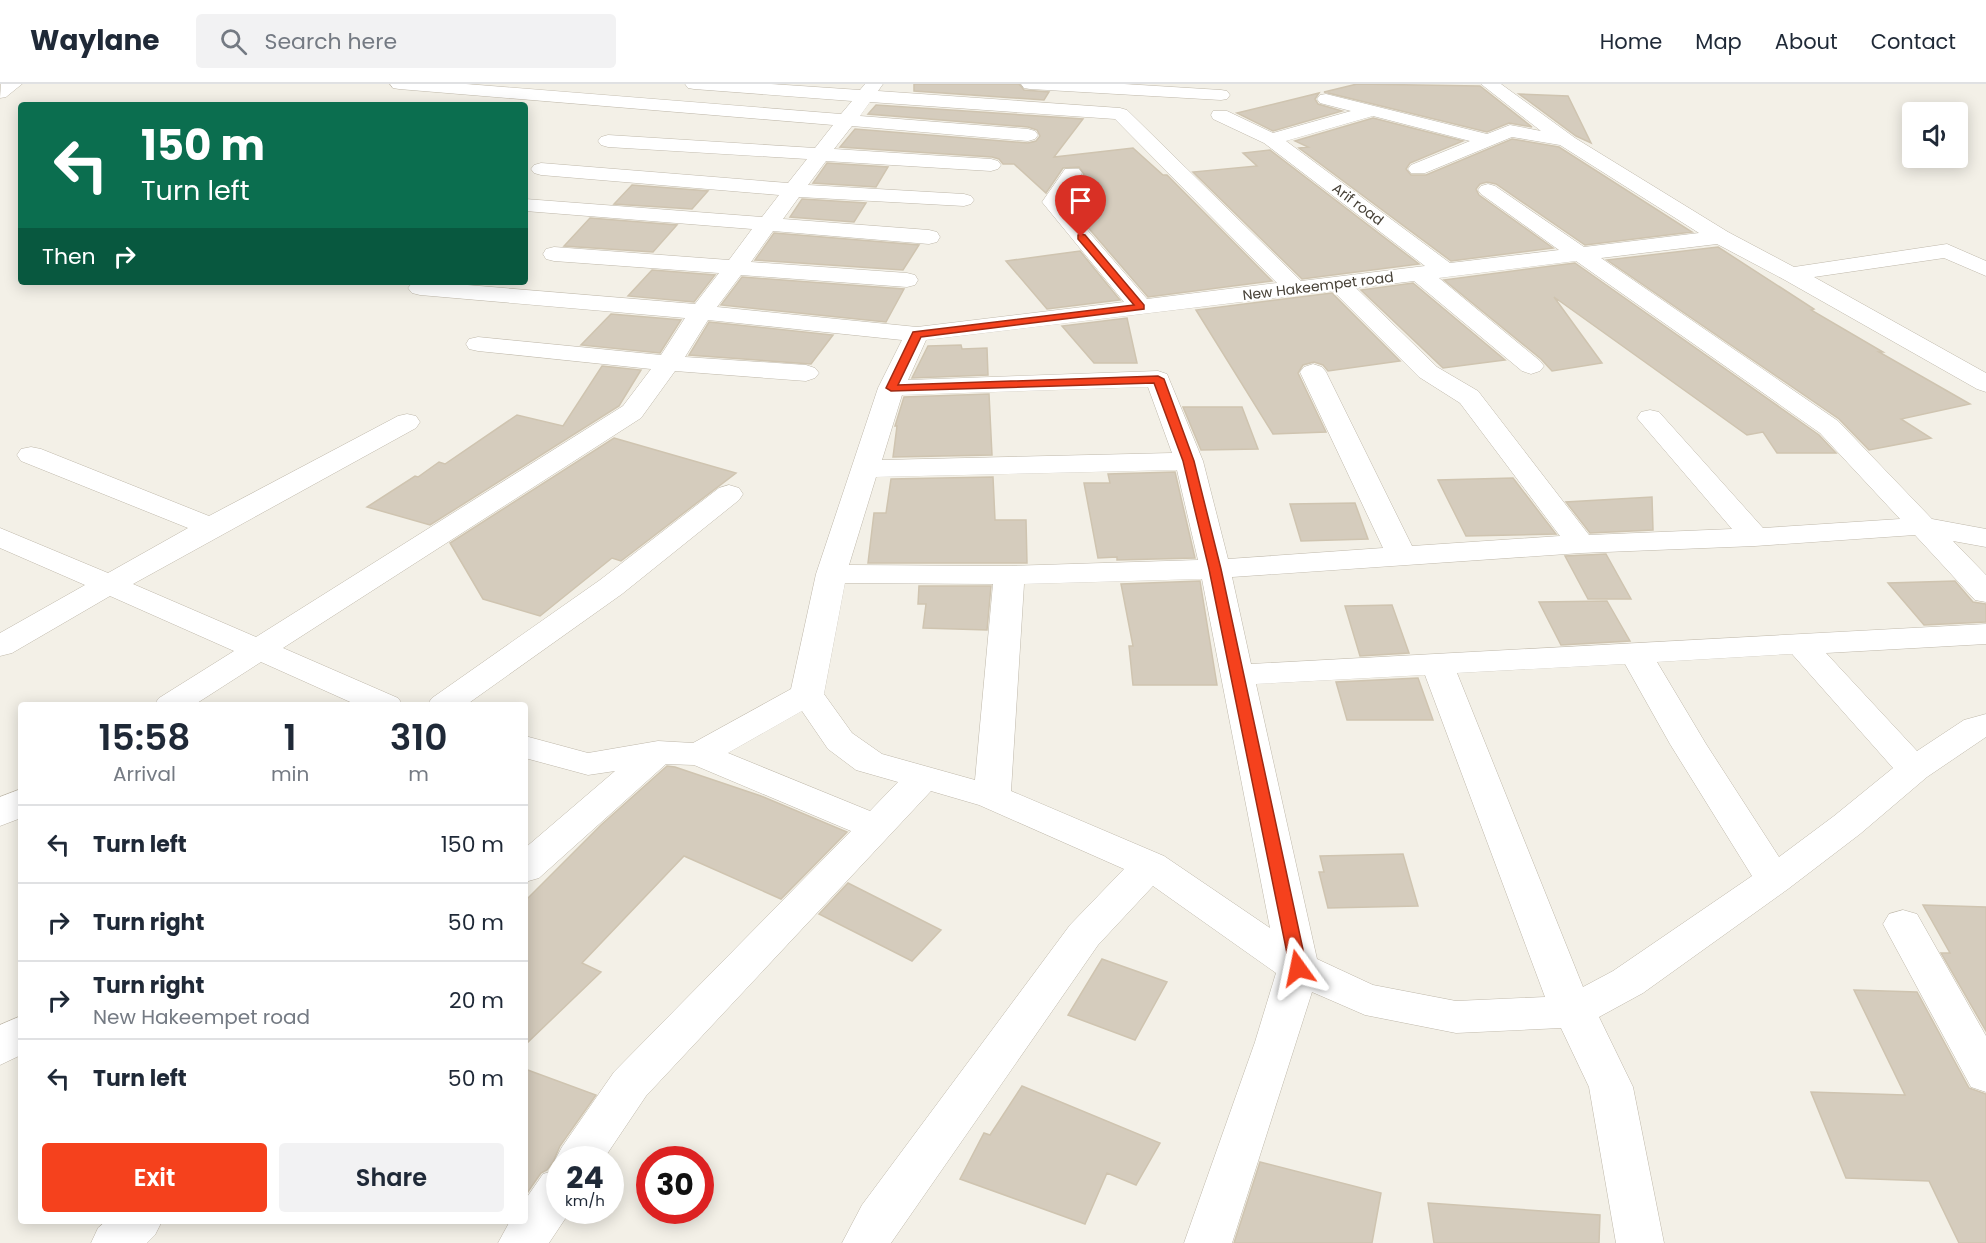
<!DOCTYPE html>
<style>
body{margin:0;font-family:Poppins,sans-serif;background:#f2f2f3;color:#1f2937;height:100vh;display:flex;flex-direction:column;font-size:22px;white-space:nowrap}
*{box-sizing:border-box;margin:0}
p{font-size:20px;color:#747a83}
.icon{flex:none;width:33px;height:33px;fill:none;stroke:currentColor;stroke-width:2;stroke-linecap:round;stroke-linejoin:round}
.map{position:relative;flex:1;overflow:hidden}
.details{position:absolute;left:18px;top:618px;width:510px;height:522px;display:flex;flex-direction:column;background:#fff;border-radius:6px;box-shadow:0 3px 15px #0003}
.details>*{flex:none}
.banner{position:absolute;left:18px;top:18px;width:510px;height:183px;border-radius:6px;box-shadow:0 3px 15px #0003;background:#0b6e4f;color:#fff;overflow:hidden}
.tools{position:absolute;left:1902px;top:18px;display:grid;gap:12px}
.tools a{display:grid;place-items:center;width:66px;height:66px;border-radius:6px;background:#fff;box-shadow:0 3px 15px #0003;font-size:30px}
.speed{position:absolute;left:546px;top:1062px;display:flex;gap:12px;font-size:30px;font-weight:700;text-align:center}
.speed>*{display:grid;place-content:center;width:78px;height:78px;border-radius:50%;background:#fff;box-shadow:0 3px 15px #0003;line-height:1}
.speed small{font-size:15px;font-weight:400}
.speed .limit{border:9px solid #d22;background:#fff;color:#111}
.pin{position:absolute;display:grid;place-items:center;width:51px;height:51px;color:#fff;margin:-62px -26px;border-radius:50% 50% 50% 0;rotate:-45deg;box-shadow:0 0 6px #0007}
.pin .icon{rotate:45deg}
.me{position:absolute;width:66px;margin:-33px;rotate:348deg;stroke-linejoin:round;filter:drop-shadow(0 0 4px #0008)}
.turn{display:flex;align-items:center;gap:21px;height:126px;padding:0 24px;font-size:27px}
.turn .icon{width:78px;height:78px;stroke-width:2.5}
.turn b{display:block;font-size:42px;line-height:51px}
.then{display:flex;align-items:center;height:57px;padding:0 24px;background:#0003;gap:12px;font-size:22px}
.eta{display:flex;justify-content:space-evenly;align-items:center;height:102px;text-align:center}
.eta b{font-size:36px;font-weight:600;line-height:42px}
.button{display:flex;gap:12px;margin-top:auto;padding:12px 24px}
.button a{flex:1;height:69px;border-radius:6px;background:#f5411d;color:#fff;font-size:24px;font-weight:600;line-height:69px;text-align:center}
.button a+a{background:#f2f2f3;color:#1f2937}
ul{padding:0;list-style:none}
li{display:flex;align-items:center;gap:18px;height:78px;padding:0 24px;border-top:2px solid #e0e1e3}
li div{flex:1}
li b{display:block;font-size:22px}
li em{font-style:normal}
header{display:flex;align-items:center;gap:36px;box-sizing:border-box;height:84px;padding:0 30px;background:#fff;border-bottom:2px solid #e0e1e3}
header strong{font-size:28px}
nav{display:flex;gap:33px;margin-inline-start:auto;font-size:21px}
.search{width:420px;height:54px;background:#f2f2f3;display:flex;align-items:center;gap:15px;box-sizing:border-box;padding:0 21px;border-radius:6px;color:#747a83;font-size:22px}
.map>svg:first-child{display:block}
.building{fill:#d5ccbd;stroke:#cfc4b0;stroke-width:1.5}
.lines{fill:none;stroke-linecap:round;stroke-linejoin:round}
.minor-casing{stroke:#bfb8aa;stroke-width:1}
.minor{fill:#fff;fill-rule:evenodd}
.route{fill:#f5411d;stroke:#9f2a13;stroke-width:1.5}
.labels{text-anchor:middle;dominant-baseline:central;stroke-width:4.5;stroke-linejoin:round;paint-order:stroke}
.far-street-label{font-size:14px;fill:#464036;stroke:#fff}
</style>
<header>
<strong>Waylane</strong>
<div class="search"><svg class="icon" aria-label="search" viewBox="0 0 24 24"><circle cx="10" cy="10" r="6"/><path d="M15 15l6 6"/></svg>Search here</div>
<nav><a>Home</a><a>Map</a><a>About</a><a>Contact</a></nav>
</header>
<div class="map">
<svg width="1986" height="1159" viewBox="0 0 1986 1159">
<rect width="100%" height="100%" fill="#f3f0e7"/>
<!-- building -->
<path class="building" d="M 914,0 L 1019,0 L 1024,6 L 1049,8 L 1044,16 L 914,7 Z
M 1357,0 L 1480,2 L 1532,43 L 1509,39 L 1487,48 L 1324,8 Z
M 1319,9 L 1315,15 L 1318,20 L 1342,27 L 1273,47 L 1237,29 Z
M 1519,10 L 1568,12 L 1591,59 L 1576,52 Z
M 876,21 L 1083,35 L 1054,73 L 1133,64 L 1163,91 L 1167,91 L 1272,197 L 1148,213 L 1066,118 L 1084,90 L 1079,83 L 1063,84 L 1046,109 L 1014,80 L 1003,80 L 999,75 L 992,73 L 840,63 L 855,45 L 1028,59 L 1036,57 L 1040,52 L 1037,46 L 1028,43 L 868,30 Z
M 1373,34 L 1463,57 L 1410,79 L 1406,85 L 1411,91 L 1426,91 L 1512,55 L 1559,63 L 1692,148 L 1585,161 L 1496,100 L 1487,98 L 1480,100 L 1476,105 L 1479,111 L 1553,164 L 1451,177 L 1299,64 L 1308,63 L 1295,57 Z
M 1270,66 L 1419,180 L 1302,195 L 1193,88 L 1257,82 L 1243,69 Z
M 827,79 L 888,83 L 876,103 L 813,99 Z
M 632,101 L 708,107 L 692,125 L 614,120 Z
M 802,115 L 866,119 L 854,138 L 790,133 Z
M 590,134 L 677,141 L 653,168 L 564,162 Z
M 774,149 L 919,161 L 903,186 L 755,176 Z
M 1718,163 L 1814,225 L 1811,226 L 1883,268 L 1879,268 L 1970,320 L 1901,335 L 1931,354 L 1869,366 L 1839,335 L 1607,176 Z
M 1080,167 L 1120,216 L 1047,225 L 1006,177 Z
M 1575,179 L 1819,351 L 1836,369 L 1777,369 L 1763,348 L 1747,351 L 1554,213 L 1602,279 L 1552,287 L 1541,275 L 1444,196 Z
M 652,186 L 715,191 L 694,218 L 628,212 Z
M 742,193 L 904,205 L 886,238 L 721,221 Z
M 1413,199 L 1505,276 L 1443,284 L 1361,206 Z
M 1332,209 L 1400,277 L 1328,287 L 1323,281 L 1314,278 L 1303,281 L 1298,289 L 1326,348 L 1273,350 L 1196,226 Z
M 611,230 L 681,236 L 660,269 L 581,261 Z
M 1127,234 L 1137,279 L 1094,279 L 1062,242 Z
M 709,238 L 833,251 L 811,280 L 689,271 Z
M 961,261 L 962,265 L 987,264 L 988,291 L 912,294 L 928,262 Z
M 602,282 L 641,286 L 619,322 L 430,441 L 367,423 L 415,392 L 418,393 L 439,378 L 445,380 L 517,331 L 563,342 Z
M 989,310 L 992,371 L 893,373 L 897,342 L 895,342 L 904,313 Z
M 1183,323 L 1242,323 L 1258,365 L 1201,366 Z
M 614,354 L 736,389 L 621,477 L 612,474 L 540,532 L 483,515 L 450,459 Z
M 1175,388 L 1195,474 L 1117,476 L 1117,473 L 1098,474 L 1084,399 L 1110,399 L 1108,390 Z
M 993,393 L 995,436 L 1026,436 L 1027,479 L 868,479 L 874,429 L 886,429 L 891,395 Z
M 1513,394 L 1556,450 L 1466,452 L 1438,396 Z
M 1652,413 L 1653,446 L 1590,449 L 1566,418 Z
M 1355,419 L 1368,455 L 1301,457 L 1290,420 Z
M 1606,470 L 1631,515 L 1588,515 L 1565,472 Z
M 1200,497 L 1217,601 L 1133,601 L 1129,562 L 1133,562 L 1121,500 Z
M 1955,497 L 1973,518 L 1986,520 L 1986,538 L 1924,541 L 1888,499 Z
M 919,502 L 991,502 L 987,546 L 923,544 L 926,520 L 918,520 Z
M 1607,517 L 1630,557 L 1561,561 L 1539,518 Z
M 1392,521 L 1409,569 L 1360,572 L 1345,522 Z
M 1418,594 L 1433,636 L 1347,636 L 1336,598 Z
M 667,682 L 675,683 L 761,712 L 847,748 L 781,815 L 684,772 L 582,879 L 601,888 L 525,961 L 525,817 L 601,741 Z
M 1403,770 L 1418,822 L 1328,824 L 1319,788 L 1324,788 L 1320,772 Z
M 848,799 L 941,846 L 912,877 L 819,830 Z
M 1923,821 L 1986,823 L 1986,947 L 1941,869 L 1950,869 Z
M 1102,875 L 1167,898 L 1135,956 L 1068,931 Z
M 1854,906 L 1917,908 L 1969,1004 L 1986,1010 L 1986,1159 L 1959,1159 L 1929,1097 L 1846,1094 L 1811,1008 L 1905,1011 Z
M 525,985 L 596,1011 L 560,1062 L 553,1078 L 547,1086 L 541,1089 L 525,1112 Z
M 1022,1002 L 1160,1059 L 1136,1101 L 1107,1089 L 1085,1140 L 960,1095 L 984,1049 L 990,1051 Z
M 1260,1078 L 1381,1109 L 1372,1159 L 1234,1159 Z
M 1428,1119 L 1600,1131 L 1599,1159 L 1434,1159 Z"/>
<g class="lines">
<!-- minor casing -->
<g class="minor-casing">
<path id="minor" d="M 22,0 L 6,13 L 0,14 L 1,0 Z
M 390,0 L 466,0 L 841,30 L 852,17 L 694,5 L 688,4 L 685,0 L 771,0 L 860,6 L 865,0 L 883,0 L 878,7 L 1120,24 L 1127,26 L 1301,197 L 1425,182 L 1264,59 L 1213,35 L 1211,31 L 1213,27 L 1227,27 L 1273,49 L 1351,27 L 1320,19 L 1317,15 L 1320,11 L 1326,10 L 1487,50 L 1510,41 L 1541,47 L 1481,0 L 1501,0 L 1575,54 L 1728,148 L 1794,183 L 1947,160 L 1986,177 L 1986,192 L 1944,174 L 1814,193 L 1986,289 L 1986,308 L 1977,305 L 1783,195 L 1717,160 L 1601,174 L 1838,337 L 1932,435 L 1986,445 L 1986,463 L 1953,457 L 1986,491 L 1986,518 L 1975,516 L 1915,451 L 1755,462 L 1581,469 L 1232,493 L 1251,580 L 1986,540 L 1986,560 L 1826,569 L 1917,667 L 1964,636 L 1986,630 L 1986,653 L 1927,693 L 1860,750 L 1788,805 L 1643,909 L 1599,933 L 1633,1003 L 1664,1159 L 1616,1159 L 1589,1003 L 1561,944 L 1456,949 L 1365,931 L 1312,908 L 1232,1159 L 1184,1159 L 1255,958 L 1276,889 L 1153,802 L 1098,861 L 891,1159 L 842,1159 L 862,1121 L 1070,841 L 1124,785 L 979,721 L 931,707 L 646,1012 L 603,1076 L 560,1076 L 560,1126 L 571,1126 L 549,1159 L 498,1159 L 510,1137 L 525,1137 L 525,1116 L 543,1090 L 559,1085 L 555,1076 L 562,1063 L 614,988 L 851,747 L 694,681 L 666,680 L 539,794 L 525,798 L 525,764 L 615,687 L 588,691 L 525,674 L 525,652 L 588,669 L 658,657 L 693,659 L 791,605 L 816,490 L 878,304 L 902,256 L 708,236 L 685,273 L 806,281 L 815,284 L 819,289 L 815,294 L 806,297 L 675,287 L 641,334 L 283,564 L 398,614 L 403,621 L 357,621 L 261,578 L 194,621 L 154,621 L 159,614 L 234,567 L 110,512 L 12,569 L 0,572 L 0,549 L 85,501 L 0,464 L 0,444 L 108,489 L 188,444 L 21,377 L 17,371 L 21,365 L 31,363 L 41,365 L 209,432 L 398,332 L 407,330 L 416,332 L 420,338 L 416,344 L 133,500 L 256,553 L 623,322 L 651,285 L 478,267 L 469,265 L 466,260 L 469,255 L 478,253 L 661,271 L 685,234 L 420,211 L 412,209 L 408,204 L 412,199 L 431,198 L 695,220 L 719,189 L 554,177 L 546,175 L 543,170 L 546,165 L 554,163 L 729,176 L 752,145 L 525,127 L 525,115 L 762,133 L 779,111 L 541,91 L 534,89 L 531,85 L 534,81 L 541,79 L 788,99 L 807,75 L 608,63 L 601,61 L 598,57 L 601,53 L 608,51 L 815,64 L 833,41 L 399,5 L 393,4 ZM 870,18 L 1115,35 L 1277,199 L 1147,215 L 1063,118 L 1082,89 L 1079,85 L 1065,85 L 1042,118 L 1124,218 L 917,243 L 717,223 L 741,191 L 907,203 L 915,201 L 918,196 L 915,191 L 907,189 L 751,178 L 773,147 L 929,160 L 937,158 L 940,153 L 937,148 L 929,146 L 783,135 L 799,113 L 964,122 L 971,120 L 974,116 L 971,112 L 964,110 L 808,101 L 826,77 L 991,87 L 998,85 L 1001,81 L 998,77 L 991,75 L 834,65 L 852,42 L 1028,57 L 1035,55 L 1038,51 L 1035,47 L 1028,45 L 860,32 ZM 1373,32 L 1470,57 L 1411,81 L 1408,85 L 1411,89 L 1425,89 L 1512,53 L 1560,61 L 1699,149 L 1584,163 L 1495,102 L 1488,100 L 1481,102 L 1478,106 L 1481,110 L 1559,166 L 1450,179 L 1286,57 ZM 1576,177 L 1820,349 L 1900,435 L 1763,444 L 1659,328 L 1650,326 L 1641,328 L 1637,334 L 1732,445 L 1589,451 L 1478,307 L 1437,283 L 1356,204 L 1414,197 L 1522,287 L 1531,290 L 1540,287 L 1544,282 L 1540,277 L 1439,194 ZM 1333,207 L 1419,293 L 1460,319 L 1560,452 L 1412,462 L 1326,288 L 1322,283 L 1313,280 L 1304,283 L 1300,288 L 1383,464 L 1228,475 L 1203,377 L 1167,290 L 1158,287 L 908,296 L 926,256 ZM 1148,303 L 1172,369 L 882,376 L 902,311 ZM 1177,386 L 1198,476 L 1009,482 L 849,481 L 876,393 ZM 1202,495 L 1270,844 L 1164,772 L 1011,707 L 1024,500 ZM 845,499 L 993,500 L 975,696 L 882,670 L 852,649 L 824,610 ZM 1792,570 L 1893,684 L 1834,732 L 1779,773 L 1706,660 L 1657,578 ZM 1625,580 L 1670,660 L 1752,792 L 1613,887 L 1583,903 L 1457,589 ZM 1425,591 L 1545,913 L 1456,917 L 1373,901 L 1317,875 L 1256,600 ZM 802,627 L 828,665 L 856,686 L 898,698 L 870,727 L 728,669 Z
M 1021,0 L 1124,0 L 1221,6 L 1227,7 L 1230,11 L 1227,15 L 1221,16 L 1030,5 L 1024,4 Z
M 729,401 L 739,404 L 743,410 L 739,416 L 622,510 L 466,621 L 427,621 L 432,614 L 600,496 L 719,404 Z
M 21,705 L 21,734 L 0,742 L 0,713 Z
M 1903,826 L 1917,830 L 1986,952 L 1986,1008 L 1971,1003 L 1883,840 L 1889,830 Z
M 21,932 L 21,971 L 0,981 L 0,941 Z
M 106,1137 L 162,1137 L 155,1151 L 147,1159 L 91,1159 L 98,1144 Z"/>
</g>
<!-- minor -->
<use href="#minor" class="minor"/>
</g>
<!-- route -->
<path class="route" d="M 1081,150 L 1085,151 L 1144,221 L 1144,225 L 921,253 L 898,301 L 1158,292 L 1164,295 L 1194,377 L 1221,485 L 1307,884 L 1304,888 L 1298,890 L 1292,888 L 1290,884 L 1209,485 L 1183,377 L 1154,299 L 891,307 L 886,304 L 913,248 L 1134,221 L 1078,155 L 1078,151 Z"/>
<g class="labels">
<!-- far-street labels -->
<g class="far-street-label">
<text transform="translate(1358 120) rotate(37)">Arif road</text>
<text transform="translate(1318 202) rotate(-7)">New Hakeempet road</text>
</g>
</g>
</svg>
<div class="tools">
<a><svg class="icon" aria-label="sound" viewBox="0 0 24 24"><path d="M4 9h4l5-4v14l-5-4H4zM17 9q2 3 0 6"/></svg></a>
</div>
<div class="speed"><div>24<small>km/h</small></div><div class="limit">30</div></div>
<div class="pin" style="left:1081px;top:153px;background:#d93025"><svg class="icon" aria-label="arrive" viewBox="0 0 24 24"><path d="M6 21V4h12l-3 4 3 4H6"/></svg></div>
<svg class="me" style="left:1298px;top:884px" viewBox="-20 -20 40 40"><path d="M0-17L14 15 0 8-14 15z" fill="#f5411d" stroke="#fff" stroke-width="4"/></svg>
<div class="banner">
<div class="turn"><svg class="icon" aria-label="left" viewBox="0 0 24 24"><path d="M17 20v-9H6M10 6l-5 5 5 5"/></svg><div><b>150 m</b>Turn left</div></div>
<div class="then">Then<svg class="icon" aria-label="right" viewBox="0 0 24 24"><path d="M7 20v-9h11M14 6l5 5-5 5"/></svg></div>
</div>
<section class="details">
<div class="eta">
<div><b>15:58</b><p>Arrival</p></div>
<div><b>1</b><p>min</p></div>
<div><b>310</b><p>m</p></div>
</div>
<ul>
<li><svg class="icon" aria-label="left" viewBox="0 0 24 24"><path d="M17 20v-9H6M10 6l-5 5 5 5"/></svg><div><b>Turn left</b></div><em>150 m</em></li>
<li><svg class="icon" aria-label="right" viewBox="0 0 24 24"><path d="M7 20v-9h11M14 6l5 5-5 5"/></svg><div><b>Turn right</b></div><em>50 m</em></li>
<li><svg class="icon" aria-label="right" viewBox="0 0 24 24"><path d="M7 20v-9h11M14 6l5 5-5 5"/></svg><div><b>Turn right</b><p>New Hakeempet road</p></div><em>20 m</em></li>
<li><svg class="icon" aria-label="left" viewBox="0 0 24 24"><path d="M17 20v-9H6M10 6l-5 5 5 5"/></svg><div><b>Turn left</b></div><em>50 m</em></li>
</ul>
<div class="button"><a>Exit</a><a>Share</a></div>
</section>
</div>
